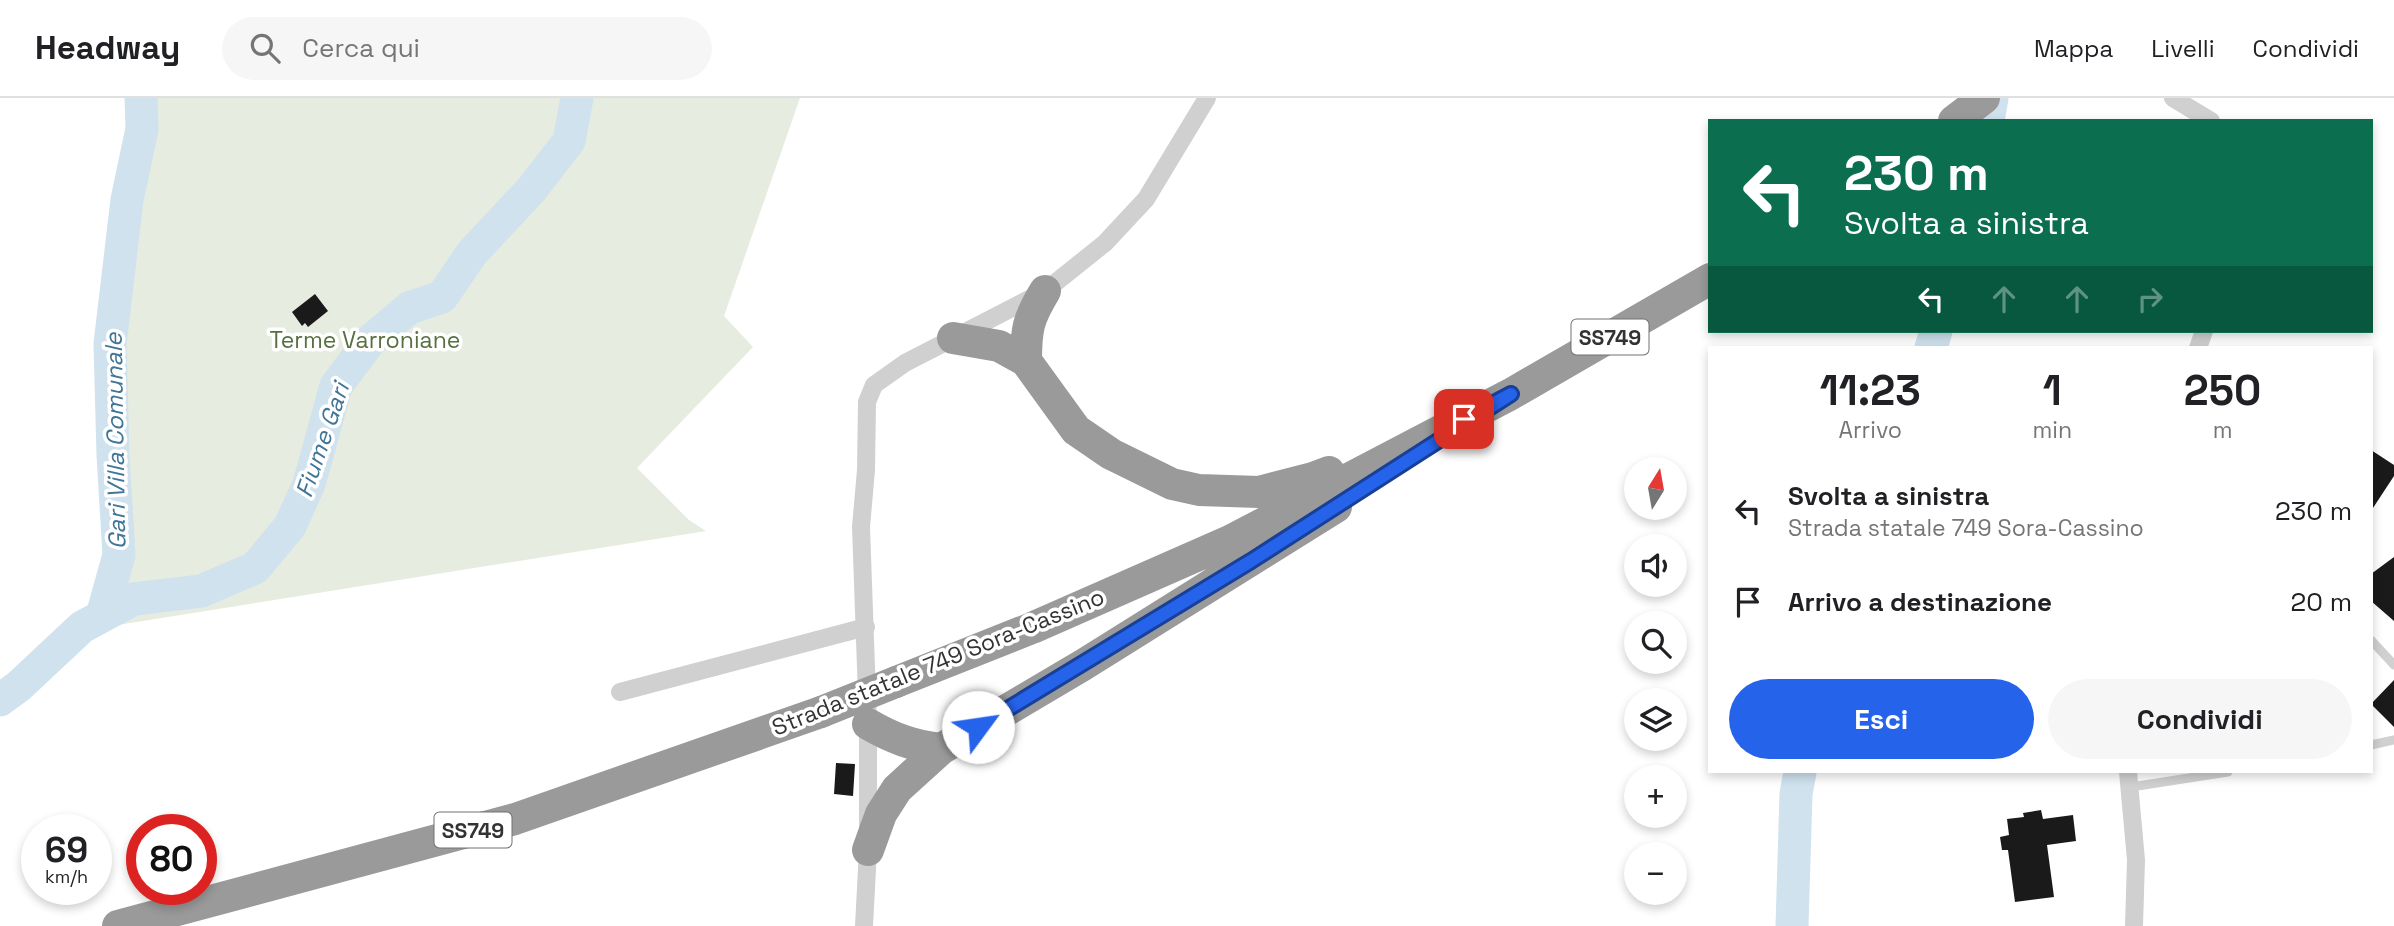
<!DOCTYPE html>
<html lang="it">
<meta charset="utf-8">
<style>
body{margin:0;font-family:"Space Grotesk",sans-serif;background:#f6f6f6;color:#202124;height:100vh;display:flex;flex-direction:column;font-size:26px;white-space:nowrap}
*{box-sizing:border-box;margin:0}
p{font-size:23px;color:#757577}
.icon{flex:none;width:38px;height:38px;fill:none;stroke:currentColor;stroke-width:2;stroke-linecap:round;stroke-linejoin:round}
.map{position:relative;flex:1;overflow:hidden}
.drawer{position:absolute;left:1708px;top:248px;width:665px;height:427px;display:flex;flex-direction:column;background:#fff;border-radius:0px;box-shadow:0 4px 10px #0003}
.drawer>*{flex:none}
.guide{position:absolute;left:1708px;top:21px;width:665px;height:214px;border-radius:0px;box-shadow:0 4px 10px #0003;background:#0b6e4f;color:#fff;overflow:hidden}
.needle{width:46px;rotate:11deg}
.buttons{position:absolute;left:1624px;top:359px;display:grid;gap:14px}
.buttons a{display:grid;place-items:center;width:63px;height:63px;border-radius:50%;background:#fff;box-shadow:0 4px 10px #0003;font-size:35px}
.speed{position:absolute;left:21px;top:716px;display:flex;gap:14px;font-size:35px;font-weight:700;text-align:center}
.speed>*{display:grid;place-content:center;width:91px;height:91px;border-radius:50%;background:#fff;box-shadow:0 4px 10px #0003;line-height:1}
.speed small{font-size:18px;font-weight:400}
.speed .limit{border:10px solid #d22;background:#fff;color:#111}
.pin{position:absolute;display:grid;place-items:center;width:60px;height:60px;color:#fff;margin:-30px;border-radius:14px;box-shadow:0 4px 10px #0006}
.me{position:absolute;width:77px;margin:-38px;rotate:59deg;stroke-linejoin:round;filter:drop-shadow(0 0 5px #0008)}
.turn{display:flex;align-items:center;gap:24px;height:147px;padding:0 21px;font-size:32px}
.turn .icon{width:91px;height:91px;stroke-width:2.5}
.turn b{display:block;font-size:49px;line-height:60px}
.lanes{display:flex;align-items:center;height:66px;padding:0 21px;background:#0003;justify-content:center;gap:35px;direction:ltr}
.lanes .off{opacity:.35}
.eta{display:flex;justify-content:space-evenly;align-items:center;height:119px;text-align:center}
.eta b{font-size:42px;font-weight:800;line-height:49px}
.cta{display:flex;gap:14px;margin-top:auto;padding:14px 21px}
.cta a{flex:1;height:80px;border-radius:42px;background:#2563eb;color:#fff;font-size:28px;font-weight:800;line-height:80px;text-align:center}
.cta a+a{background:#f6f6f6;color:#202124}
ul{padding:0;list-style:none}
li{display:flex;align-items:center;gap:21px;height:91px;padding:0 21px}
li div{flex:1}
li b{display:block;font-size:26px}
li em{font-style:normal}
header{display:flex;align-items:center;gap:42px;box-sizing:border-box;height:98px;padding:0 35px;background:#fff;border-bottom:2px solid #e0e0e0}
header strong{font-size:33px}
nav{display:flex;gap:38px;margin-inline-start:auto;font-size:24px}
.search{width:490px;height:63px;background:#f6f6f6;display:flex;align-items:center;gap:18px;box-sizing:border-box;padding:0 24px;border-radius:38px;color:#757577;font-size:26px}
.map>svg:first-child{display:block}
.green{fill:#e6ecdf}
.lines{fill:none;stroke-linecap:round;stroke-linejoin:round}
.river{stroke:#cfe2ee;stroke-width:33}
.building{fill:#1a1a1a}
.lane{stroke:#d0d0d0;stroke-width:9}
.street{stroke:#d0d0d0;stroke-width:18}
.highway{stroke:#9a9a9a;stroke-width:32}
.highway-bridge{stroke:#9a9a9a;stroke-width:32}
.route-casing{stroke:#184099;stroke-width:18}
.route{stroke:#2563eb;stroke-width:12}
.labels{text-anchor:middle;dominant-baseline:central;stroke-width:7;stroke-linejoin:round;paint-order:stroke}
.shield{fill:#fff;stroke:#707070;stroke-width:2}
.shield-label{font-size:21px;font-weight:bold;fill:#333}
.park-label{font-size:23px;fill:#56703f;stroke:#fff}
.street-label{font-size:23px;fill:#333;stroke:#fff}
.water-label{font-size:24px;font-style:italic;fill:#3f7597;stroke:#fff}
</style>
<header>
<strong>Headway</strong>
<div class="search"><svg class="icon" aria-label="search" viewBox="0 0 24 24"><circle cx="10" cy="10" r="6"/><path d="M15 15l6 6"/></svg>Cerca qui</div>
<nav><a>Mappa</a><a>Livelli</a><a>Condividi</a></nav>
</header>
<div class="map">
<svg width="2394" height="828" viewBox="0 0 2394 828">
<rect width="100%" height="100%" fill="#fff"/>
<!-- green -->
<path class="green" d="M 155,0 L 800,0 L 724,218 L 753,249 L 637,370 L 689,422 L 706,433 L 105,529 L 126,397 L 118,246 Z"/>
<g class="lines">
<!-- river -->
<path class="river" d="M 1988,23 L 1992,0
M 1931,250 L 1936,233
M 102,518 L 119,457 L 113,357 L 110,246 L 127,102 L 142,31 L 141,0
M 0,602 L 19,588 L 82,529 L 134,501 L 201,493 L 255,470 L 290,428 L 309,386 L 336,288 L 369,244 L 409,210 L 442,199 L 472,155 L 531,92 L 569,43 L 577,0
M 1792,828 L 1796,696 L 1800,674"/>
</g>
<!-- building -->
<path class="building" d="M 315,196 L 328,213 L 308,229 L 305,225 L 302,228 L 292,214 Z
M 2371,352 L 2394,367 L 2394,378 L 2371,413 Z
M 2394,459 L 2394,523 L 2371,503 L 2371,476 Z
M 2394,582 L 2394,629 L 2371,606 Z
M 836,665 L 855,666 L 853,698 L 834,696 Z
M 2041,712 L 2043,721 L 2073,717 L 2076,743 L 2047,747 L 2054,799 L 2015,804 L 2008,752 L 2002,752 L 2000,739 L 2009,737 L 2007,721 L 2024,719 L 2023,715 Z"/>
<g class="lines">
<!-- lane -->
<path class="lane" d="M 2371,542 L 2394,567
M 2371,647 L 2394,642
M 2131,689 L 2228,674"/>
<!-- street -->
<path class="street" d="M 2173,0 L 2211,23
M 2198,250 L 2204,233
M 620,594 L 866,529
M 2128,674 L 2136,762 L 2134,828
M 864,828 L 868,752 L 868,626 L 861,429 L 866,372 L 867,304 L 874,287 L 905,265 L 1045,193 L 1105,145 L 1146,101 L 1207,0"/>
<!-- highway -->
<path class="highway" d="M 1954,23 L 1984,0
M 953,240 L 999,248 L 1026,263 L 1076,332 L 1111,356 L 1172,386 L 1199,392 L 1259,394 L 1313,380 L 1329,374
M 1026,263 C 1026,231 1028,221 1045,193
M 896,584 L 1032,530 L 1230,443 L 1511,296 L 1710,181
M 868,626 C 892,640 913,648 941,651
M 868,752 L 881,716 L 897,691 L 941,651 L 1083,567 L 1336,409
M 118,828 L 515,721 L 821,614"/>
<!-- highway-bridge -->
<path class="highway-bridge" d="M 821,614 L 896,584"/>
</g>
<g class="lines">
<!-- route casing -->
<g class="route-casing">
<path id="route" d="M 978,629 L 1251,463 L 1511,296 L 1464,321"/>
</g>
<!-- route -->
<use href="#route" class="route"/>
</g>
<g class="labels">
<!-- shield labels -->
<g class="shield">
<rect x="1571.5" y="221.5" width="77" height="35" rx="5"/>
<rect x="434.5" y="714.5" width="77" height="35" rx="5"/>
</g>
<g class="shield-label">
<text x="1610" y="239">SS749</text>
<text x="473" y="732">SS749</text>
</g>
<!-- park labels -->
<g class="park-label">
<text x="365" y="242">Terme Varroniane</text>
</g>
<!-- street labels -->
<g class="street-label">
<text transform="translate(938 564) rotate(-22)">Strada statale 749 Sora-Cassino</text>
</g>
<!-- water labels -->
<g class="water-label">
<text transform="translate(322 342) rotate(-71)">Fiume Gari</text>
<text transform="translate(115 343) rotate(-91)">Gari Villa Comunale</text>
</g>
</g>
</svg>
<div class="buttons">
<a><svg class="needle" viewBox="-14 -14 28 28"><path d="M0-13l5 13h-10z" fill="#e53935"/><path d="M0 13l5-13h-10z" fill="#757577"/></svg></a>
<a><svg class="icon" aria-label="sound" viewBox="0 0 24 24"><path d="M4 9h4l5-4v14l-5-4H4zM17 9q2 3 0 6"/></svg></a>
<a><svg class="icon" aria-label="search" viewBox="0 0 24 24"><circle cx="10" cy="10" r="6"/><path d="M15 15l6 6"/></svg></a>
<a><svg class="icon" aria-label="layers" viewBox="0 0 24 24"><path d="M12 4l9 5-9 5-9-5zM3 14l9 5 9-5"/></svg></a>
<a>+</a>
<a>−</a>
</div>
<div class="speed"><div>69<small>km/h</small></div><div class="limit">80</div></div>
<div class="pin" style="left:1464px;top:321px;background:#d93025"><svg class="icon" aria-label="arrive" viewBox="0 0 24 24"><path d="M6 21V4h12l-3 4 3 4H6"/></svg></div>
<svg class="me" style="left:978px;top:629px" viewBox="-20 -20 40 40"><circle r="19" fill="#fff"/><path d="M0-13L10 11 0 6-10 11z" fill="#2563eb"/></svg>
<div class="guide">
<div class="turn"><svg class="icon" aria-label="left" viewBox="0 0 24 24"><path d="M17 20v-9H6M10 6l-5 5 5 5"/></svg><div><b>230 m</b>Svolta a sinistra</div></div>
<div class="lanes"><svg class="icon" aria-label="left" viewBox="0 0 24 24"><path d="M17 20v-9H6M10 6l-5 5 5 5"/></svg><svg class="icon off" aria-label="ahead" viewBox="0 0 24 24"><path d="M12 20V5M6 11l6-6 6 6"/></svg><svg class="icon off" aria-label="ahead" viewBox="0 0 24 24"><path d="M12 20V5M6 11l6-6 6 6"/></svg><svg class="icon off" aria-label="right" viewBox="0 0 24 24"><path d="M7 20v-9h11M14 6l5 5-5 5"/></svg></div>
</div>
<section class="drawer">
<div class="eta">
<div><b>11:23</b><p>Arrivo</p></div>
<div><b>1</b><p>min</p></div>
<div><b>250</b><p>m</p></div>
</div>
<ul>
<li><svg class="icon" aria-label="left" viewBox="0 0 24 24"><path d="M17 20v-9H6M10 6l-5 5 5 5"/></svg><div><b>Svolta a sinistra</b><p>Strada statale 749 Sora-Cassino</p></div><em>230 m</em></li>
<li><svg class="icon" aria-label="arrive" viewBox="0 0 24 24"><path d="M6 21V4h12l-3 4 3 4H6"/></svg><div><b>Arrivo a destinazione</b></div><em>20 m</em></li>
</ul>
<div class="cta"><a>Esci</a><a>Condividi</a></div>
</section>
</div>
